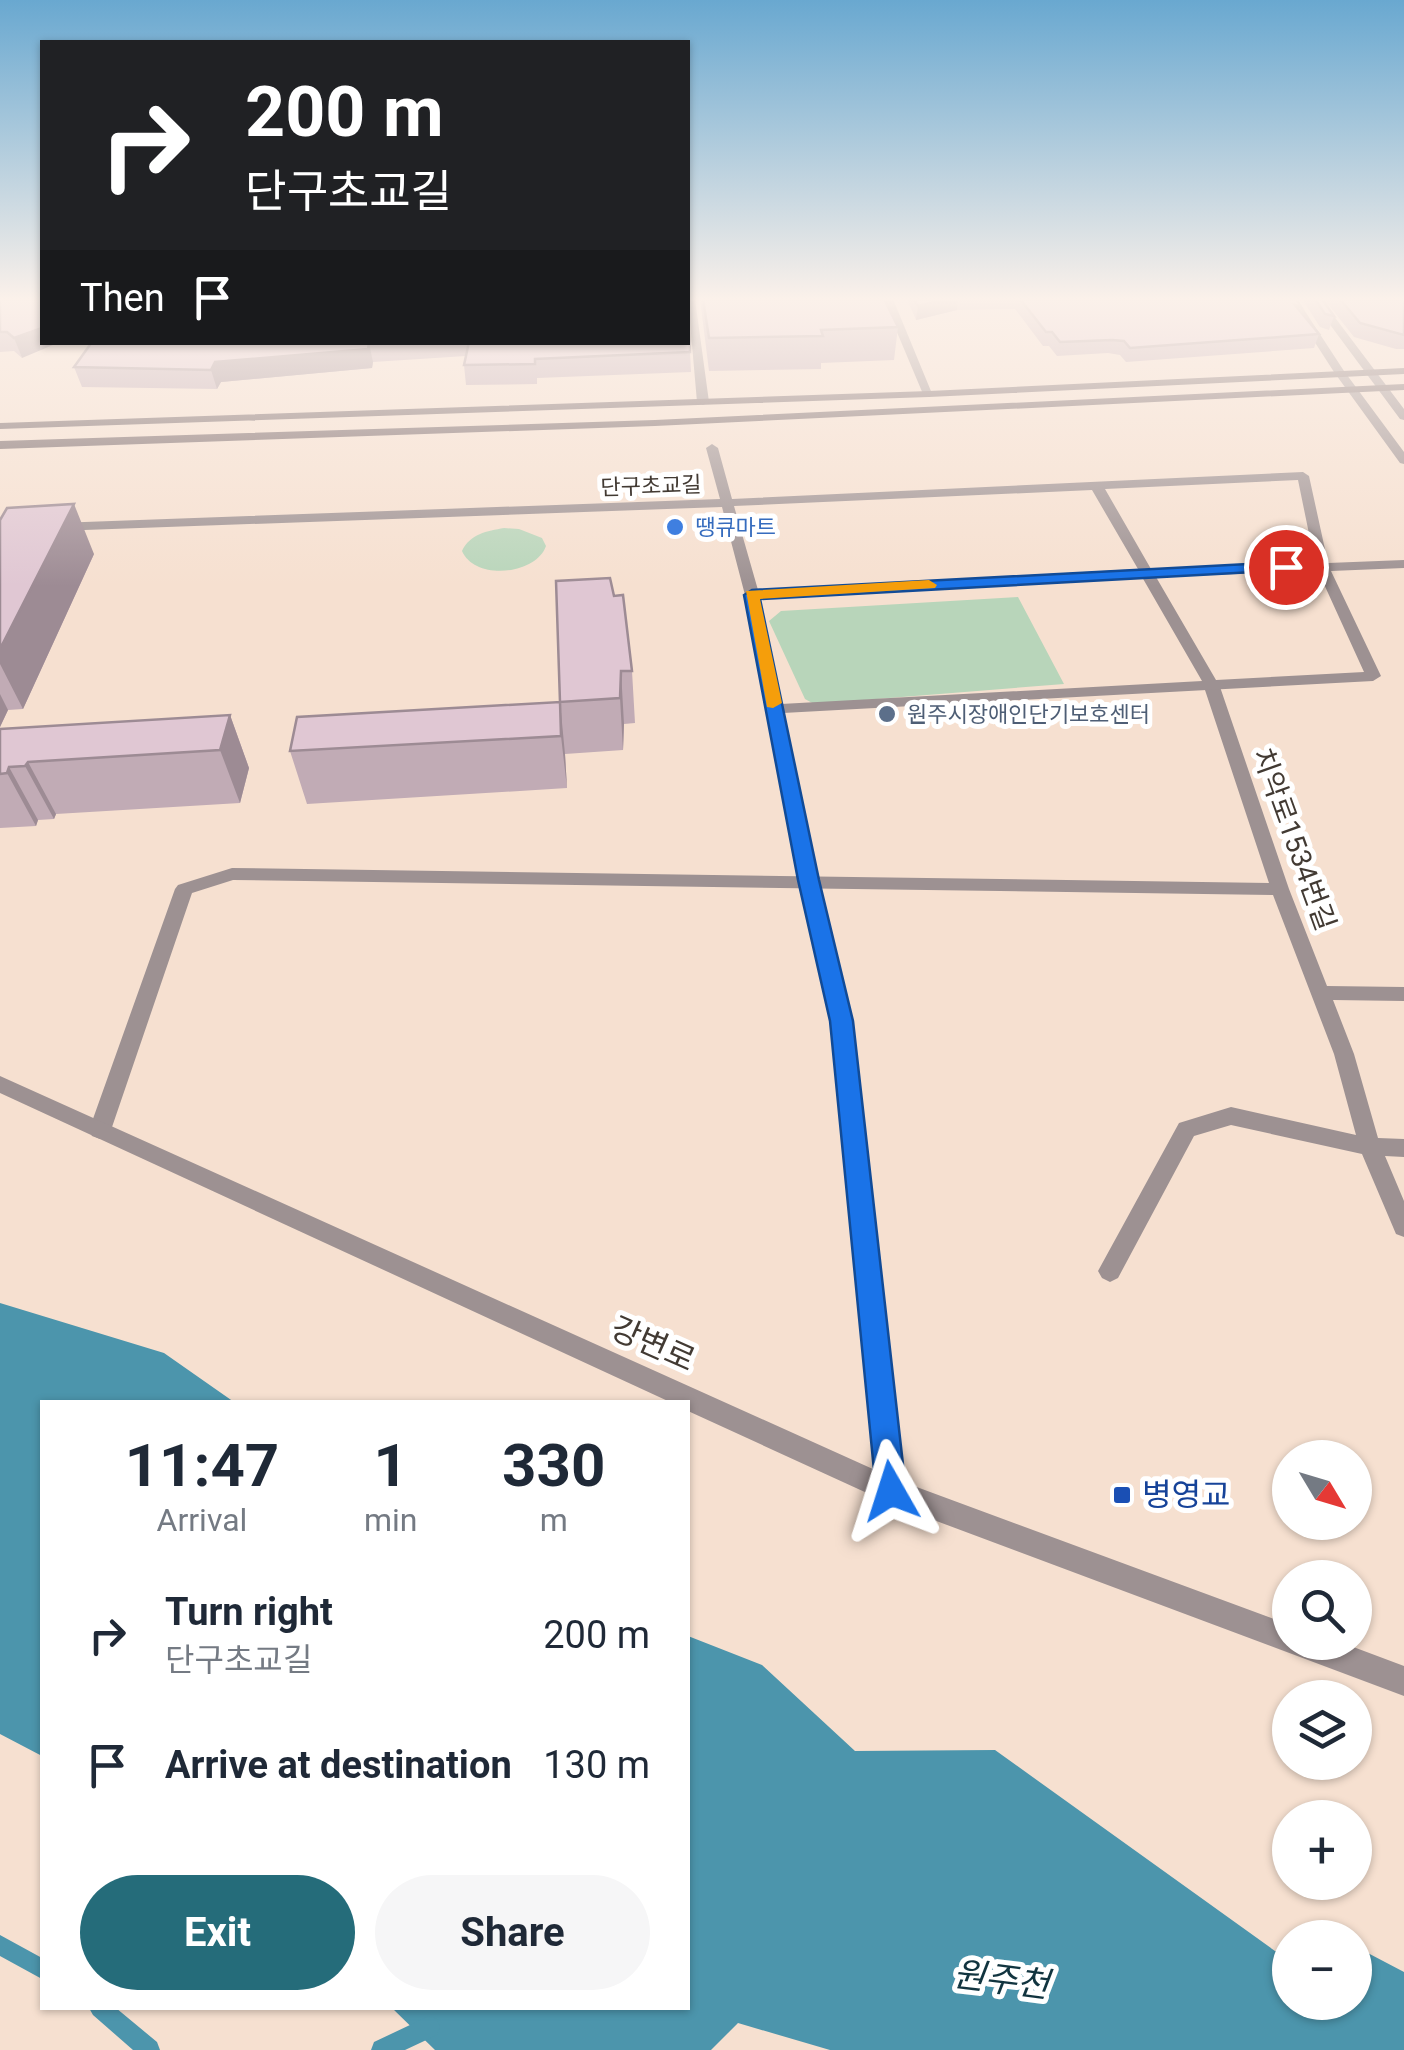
<!DOCTYPE html>
<meta charset="utf-8">
<style>
body{margin:0;font-family:Roboto,"Noto Sans KR",sans-serif;background:#f6f6f7;color:#1f2937;height:100vh;display:flex;flex-direction:column;font-size:38px;white-space:nowrap}
*{box-sizing:border-box;margin:0}
p{font-size:32px;color:#747a83}
.icon{flex:none;width:55px;height:55px;fill:none;stroke:currentColor;stroke-width:2;stroke-linecap:round;stroke-linejoin:round}
.map{position:relative;flex:1;overflow:hidden}
.drawer{position:absolute;left:40px;top:1400px;width:650px;height:610px;display:flex;flex-direction:column;background:#fff;border-radius:0px;box-shadow:0 2px 8px #0004}
.drawer>*{flex:none}
.top-card{position:absolute;left:40px;top:40px;width:650px;height:305px;border-radius:0px;box-shadow:0 2px 8px #0004;background:#202124;color:#fff;overflow:hidden}
.needle{width:65px;rotate:128deg}
.buttons{position:absolute;left:1272px;top:1440px;display:grid;gap:20px}
.buttons a{display:grid;place-items:center;width:100px;height:100px;border-radius:50%;background:#fff;box-shadow:0 2px 8px #0004;font-size:50px}
.pin{position:absolute;display:grid;place-items:center;width:85px;height:85px;color:#fff;margin:-42px;border:5px solid #fff;border-radius:50%;box-shadow:0 2px 10px #0007}
.me{position:absolute;width:110px;margin:-55px;rotate:354deg;stroke-linejoin:round;filter:drop-shadow(0 0 8px #0008)}
.turn{display:flex;align-items:center;gap:35px;height:210px;padding:0 40px;font-size:45px}
.turn .icon{width:130px;height:130px;stroke-width:2.5}
.turn b{display:block;font-size:70px;line-height:85px}
.then{display:flex;align-items:center;height:95px;padding:0 40px;background:#0003;gap:20px;font-size:38px}
.eta{display:flex;justify-content:space-evenly;align-items:center;height:170px;text-align:center}
.eta b{font-size:60px;font-weight:700;line-height:70px}
.primary-button{display:flex;gap:20px;margin-top:auto;padding:20px 40px}
.primary-button a{flex:1;height:115px;border-radius:60px;background:#256c7a;color:#fff;font-size:40px;font-weight:700;line-height:115px;text-align:center}
.primary-button a+a{background:#f6f6f7;color:#1f2937}
ul{padding:0;list-style:none}
li{display:flex;align-items:center;gap:30px;height:130px;padding:0 40px}
li div{flex:1}
li b{display:block;font-size:38px}
li em{font-style:normal}
.map>svg:first-child{display:block}
.green{fill:#b8d5ba}
.water{fill:#4c95ac}
.lines{fill:none;stroke-linecap:round;stroke-linejoin:round}
.stream{fill:#4c95ac;fill-rule:evenodd}
.service{fill:#9d9192;fill-rule:evenodd}
.minor{fill:#9d9192;fill-rule:evenodd}
.tertiary{fill:#9d9192;fill-rule:evenodd}
.secondary{fill:#7a696a;fill-rule:evenodd}
.wall{fill:#c1abb5}
.shaded-wall{fill:#9d8b94}
.building{fill:#e0c7d3;stroke:#9d8b94;stroke-width:2.5}
.route{fill:#1a73e8;stroke:#114b97;stroke-width:2.5}
.slow{fill:#f59e0b}
.shop-dot{fill:#3f7fe0;stroke:#fff;stroke-width:4}
.service-dot{fill:#5c6f8a;stroke:#fff;stroke-width:4}
.transit-dot{fill:#1a4fb4;stroke:#fff;stroke-width:4}
.labels{text-anchor:middle;dominant-baseline:central;stroke-width:10;stroke-linejoin:round;paint-order:stroke}
.far-street-label{font-size:22px;fill:#423a33;stroke:#fff}
.far-shop-label{font-size:22px;fill:#366cbe;stroke:#fff;text-anchor:start}
.far-service-label{font-size:22px;fill:#4e5e75;stroke:#fff;text-anchor:start}
.street-label{font-size:28px;fill:#423a33;stroke:#fff}
.near-street-label{font-size:32px;fill:#423a33;stroke:#fff}
.near-transit-label{font-size:32px;fill:#164399;stroke:#fff;text-anchor:start}
.near-water-label{font-size:35px;font-style:italic;fill:#11343f;stroke:#fff}
</style>
<div class="map">
<svg width="1404" height="2050" viewBox="0 0 1404 2050">
<rect width="100%" height="100%" fill="#f6e0d0"/>
<!-- green -->
<path class="green" d="M 504,528 L 519,529 L 542,538 L 546,546 C 536,575 475,581 462,551 C 470,534 487,531 504,528 Z
M 1018,597 L 1064,684 L 814,704 L 805,699 L 769,621 L 781,611 Z"/>
<!-- water -->
<path class="water" d="M 0,1303 L 164,1353 L 234,1402 L 42,1402 L 42,1756 L 0,1734 Z
M 688,1636 L 762,1665 L 855,1751 L 995,1750 L 1275,1951 L 1290,1951 L 1290,2002 L 1355,2002 L 1355,1951 L 1364,1951 L 1404,1972 L 1404,2050 L 830,2050 L 738,2023 L 711,2050 L 435,2050 L 392,2008 L 688,2008 Z"/>
<g class="lines">
<!-- stream -->
<path class="stream" d="M 0,1935 L 42,1958 L 42,1979 L 0,1956 Z
M 89,2008 L 116,2008 L 157,2042 L 160,2050 L 133,2050 L 93,2015 Z
M 429,2016 L 437,2019 L 440,2027 L 437,2035 L 405,2050 L 371,2050 L 374,2042 Z"/>
<!-- service -->
<path class="service" d="M 688,299 L 695,299 L 709,402 L 703,405 L 697,402 Z
M 1211,679 L 1219,684 L 1289,889 L 1327,986 L 1404,987 L 1404,1001 L 1333,1000 L 1354,1054 L 1378,1138 L 1404,1139 L 1404,1157 L 1385,1156 L 1404,1201 L 1404,1237 L 1396,1234 L 1362,1154 L 1231,1125 L 1194,1136 L 1118,1278 L 1110,1282 L 1102,1278 L 1098,1271 L 1179,1123 L 1231,1107 L 1356,1135 L 1334,1054 L 1273,895 L 233,880 L 192,893 L 111,1130 L 108,1136 L 100,1139 L 92,1136 L 89,1130 L 175,889 L 178,885 L 232,868 L 1269,883 L 1203,684 Z"/>
<!-- minor -->
<path class="minor" d="M 883,299 L 893,299 L 933,396 L 923,394 Z
M 712,444 L 718,448 L 732,499 L 1303,472 L 1309,476 L 1328,563 L 1404,560 L 1404,568 L 1331,571 L 1381,676 L 1373,681 L 783,713 L 817,879 L 852,1021 L 904,1491 L 900,1500 L 891,1504 L 882,1500 L 878,1491 L 832,1021 L 799,879 L 745,595 L 722,507 L 57,531 L 50,527 L 57,523 L 720,499 L 706,448 ZM 1298,480 L 1315,563 L 1151,569 L 1105,489 ZM 1092,490 L 1138,569 L 758,590 L 734,506 ZM 1318,571 L 1364,672 L 1216,680 L 1156,577 ZM 1142,577 L 1202,681 L 781,704 L 760,599 Z"/>
<!-- tertiary -->
<path class="tertiary" d="M 1287,299 L 1297,299 L 1344,371 L 1404,452 L 1404,464 L 1400,463 L 1334,372 Z
M 1311,299 L 1321,299 L 1404,409 L 1404,420 L 1400,419 Z
M 0,1076 L 895,1479 L 1290,1625 L 1290,1642 L 1340,1642 L 1404,1666 L 1404,1696 L 891,1504 L 688,1411 L 688,1402 L 670,1402 L 0,1093 Z"/>
<!-- secondary -->
<path class="secondary" d="M 1404,368 L 1404,374 L 929,397 L 0,429 L 0,423 L 929,391 Z
M 1404,384 L 1404,390 L 655,426 L 0,449 L 0,441 L 655,420 Z"/>
</g>
<!-- wall -->
<path class="wall" d="M 0,299 L 22,358 L 14,351 L 0,352 Z
M 700,299 L 884,299 L 898,327 L 894,360 L 821,363 L 821,369 L 709,371 Z
M 907,299 L 1296,299 L 1301,307 L 1300,311 L 1319,334 L 1314,348 L 1126,362 L 1120,355 L 1108,353 L 1057,356 L 1049,346 L 1043,346 L 1015,309 L 957,310 L 916,320 Z
M 1302,299 L 1322,299 L 1334,316 L 1329,330 L 1320,327 Z
M 1324,299 L 1404,299 L 1404,349 L 1396,349 L 1354,337 Z
M 92,342 L 688,342 L 690,352 L 691,372 L 537,378 L 537,384 L 466,385 L 464,365 L 466,356 L 373,362 L 372,368 L 221,382 L 217,389 L 82,387 L 74,367 Z
M 0,520 L 94,554 L 23,709 L 8,710 L 0,727 Z
M 556,581 L 632,671 L 635,723 L 624,724 L 623,750 L 565,754 L 567,788 L 307,804 L 290,751 L 560,702 Z
M 230,715 L 249,768 L 240,803 L 56,814 L 54,819 L 38,820 L 36,826 L 0,828 L 0,729 Z"/>
<!-- shaded-wall -->
<path class="shaded-wall" d="M 946,299 L 958,299 L 957,310 L 916,320 L 918,306 Z
M 42,328 L 42,342 L 60,342 L 22,358 L 14,338 Z
M 369,343 L 373,362 L 372,368 L 221,382 L 217,389 L 211,370 L 215,362 Z
M 74,504 L 94,554 L 23,709 L 0,664 L 0,649 Z
M 621,671 L 624,724 L 623,750 L 620,698 Z
M 0,694 L 8,710 L 0,727 Z
M 560,702 L 565,754 L 567,788 L 561,736 Z
M 230,715 L 249,768 L 240,803 L 220,750 Z
M 28,762 L 56,814 L 54,819 L 25,766 Z
M 9,767 L 38,820 L 36,826 L 7,773 Z"/>
<!-- building -->
<path class="building" d="M 0,299 L 42,299 L 42,328 L 14,338 L 7,332 L 0,332 Z
M 703,299 L 884,299 L 898,327 L 821,330 L 823,336 L 709,338 Z
M 914,299 L 946,299 L 918,306 Z
M 1020,299 L 1296,299 L 1301,307 L 1295,305 L 1319,334 L 1130,348 L 1124,341 L 1112,340 L 1060,342 L 1052,332 L 1046,332 Z
M 1315,299 L 1322,299 L 1334,316 L 1325,314 Z
M 1340,299 L 1404,299 L 1404,335 L 1360,323 Z
M 688,310 L 690,352 L 535,359 L 535,364 L 464,365 L 469,342 L 688,342 Z
M 92,342 L 374,342 L 369,343 L 368,349 L 215,362 L 211,370 L 74,367 Z
M 74,504 L 0,649 L 0,520 L 7,508 Z
M 610,578 L 614,596 L 623,595 L 632,671 L 621,671 L 620,698 L 560,702 L 556,581 Z
M 560,702 L 561,736 L 290,751 L 297,717 Z
M 230,715 L 220,750 L 28,762 L 25,766 L 9,767 L 7,773 L 0,774 L 0,729 Z"/>
<!-- sky -->
<linearGradient id="sky" x2="0" y2="1"><stop stop-color="#69a8d0"/><stop offset="0.51" stop-color="#fbf1ea"/><stop offset="1" stop-color="#fbf1ea" stop-opacity="0"/></linearGradient>
<rect width="1404" height="586" fill="url(#sky)"/>
<!-- route -->
<path class="route" d="M 1286,562 L 1294,567 L 1292,570 L 760,599 L 819,880 L 853,1021 L 906,1491 L 902,1501 L 891,1506 L 881,1501 L 876,1491 L 830,1021 L 798,880 L 744,595 L 752,590 Z"/>
<!-- slow -->
<path class="slow" d="M 929,580 L 937,585 L 935,588 L 760,599 L 782,703 L 773,708 L 767,707 L 746,591 Z"/>
<!-- markers -->
<circle class="shop-dot" cx="675" cy="527" r="10"/>
<circle class="service-dot" cx="887" cy="714" r="10"/>
<rect class="transit-dot" x="1112" y="1485" width="20" height="20" rx="5"/>
<g class="labels">
<!-- far-street labels -->
<g class="far-street-label">
<text transform="translate(651 486) rotate(-2)">단구초교길</text>
</g>
<!-- far-shop labels -->
<g class="far-shop-label">
<text x="695" y="527">땡큐마트</text>
</g>
<!-- far-service labels -->
<g class="far-service-label">
<text x="907" y="714">원주시장애인단기보호센터</text>
</g>
<!-- street labels -->
<g class="street-label">
<text transform="translate(1294 839) rotate(70)">치악로1534번길</text>
</g>
<!-- near-street labels -->
<g class="near-street-label">
<text transform="translate(653 1344) rotate(24)">강변로</text>
</g>
<!-- near-transit labels -->
<g class="near-transit-label">
<text x="1142" y="1495">병영교</text>
</g>
<!-- near-water labels -->
<g class="near-water-label">
<text transform="translate(1001 1980) rotate(7)">원주천</text>
</g>
</g>
</svg>
<div class="buttons">
<a><svg class="needle" viewBox="-14 -14 28 28"><path d="M0-13l5 13h-10z" fill="#e53935"/><path d="M0 13l5-13h-10z" fill="#747a83"/></svg></a>
<a><svg class="icon" aria-label="search" viewBox="0 0 24 24"><circle cx="10" cy="10" r="6"/><path d="M15 15l6 6"/></svg></a>
<a><svg class="icon" aria-label="layers" viewBox="0 0 24 24"><path d="M12 4l9 5-9 5-9-5zM3 14l9 5 9-5"/></svg></a>
<a>+</a>
<a>−</a>
</div>
<div class="pin" style="left:1286px;top:567px;background:#d93025"><svg class="icon" aria-label="arrive" viewBox="0 0 24 24"><path d="M6 21V4h12l-3 4 3 4H6"/></svg></div>
<svg class="me" style="left:891px;top:1491px" viewBox="-20 -20 40 40"><path d="M0-17L14 15 0 8-14 15z" fill="#1a73e8" stroke="#fff" stroke-width="4"/></svg>
<div class="top-card">
<div class="turn"><svg class="icon" aria-label="right" viewBox="0 0 24 24"><path d="M7 20v-9h11M14 6l5 5-5 5"/></svg><div><b>200 m</b>단구초교길</div></div>
<div class="then">Then<svg class="icon" aria-label="arrive" viewBox="0 0 24 24"><path d="M6 21V4h12l-3 4 3 4H6"/></svg></div>
</div>
<section class="drawer">
<div class="eta">
<div><b>11:47</b><p>Arrival</p></div>
<div><b>1</b><p>min</p></div>
<div><b>330</b><p>m</p></div>
</div>
<ul>
<li><svg class="icon" aria-label="right" viewBox="0 0 24 24"><path d="M7 20v-9h11M14 6l5 5-5 5"/></svg><div><b>Turn right</b><p>단구초교길</p></div><em>200 m</em></li>
<li><svg class="icon" aria-label="arrive" viewBox="0 0 24 24"><path d="M6 21V4h12l-3 4 3 4H6"/></svg><div><b>Arrive at destination</b></div><em>130 m</em></li>
</ul>
<div class="primary-button"><a>Exit</a><a>Share</a></div>
</section>
</div>
